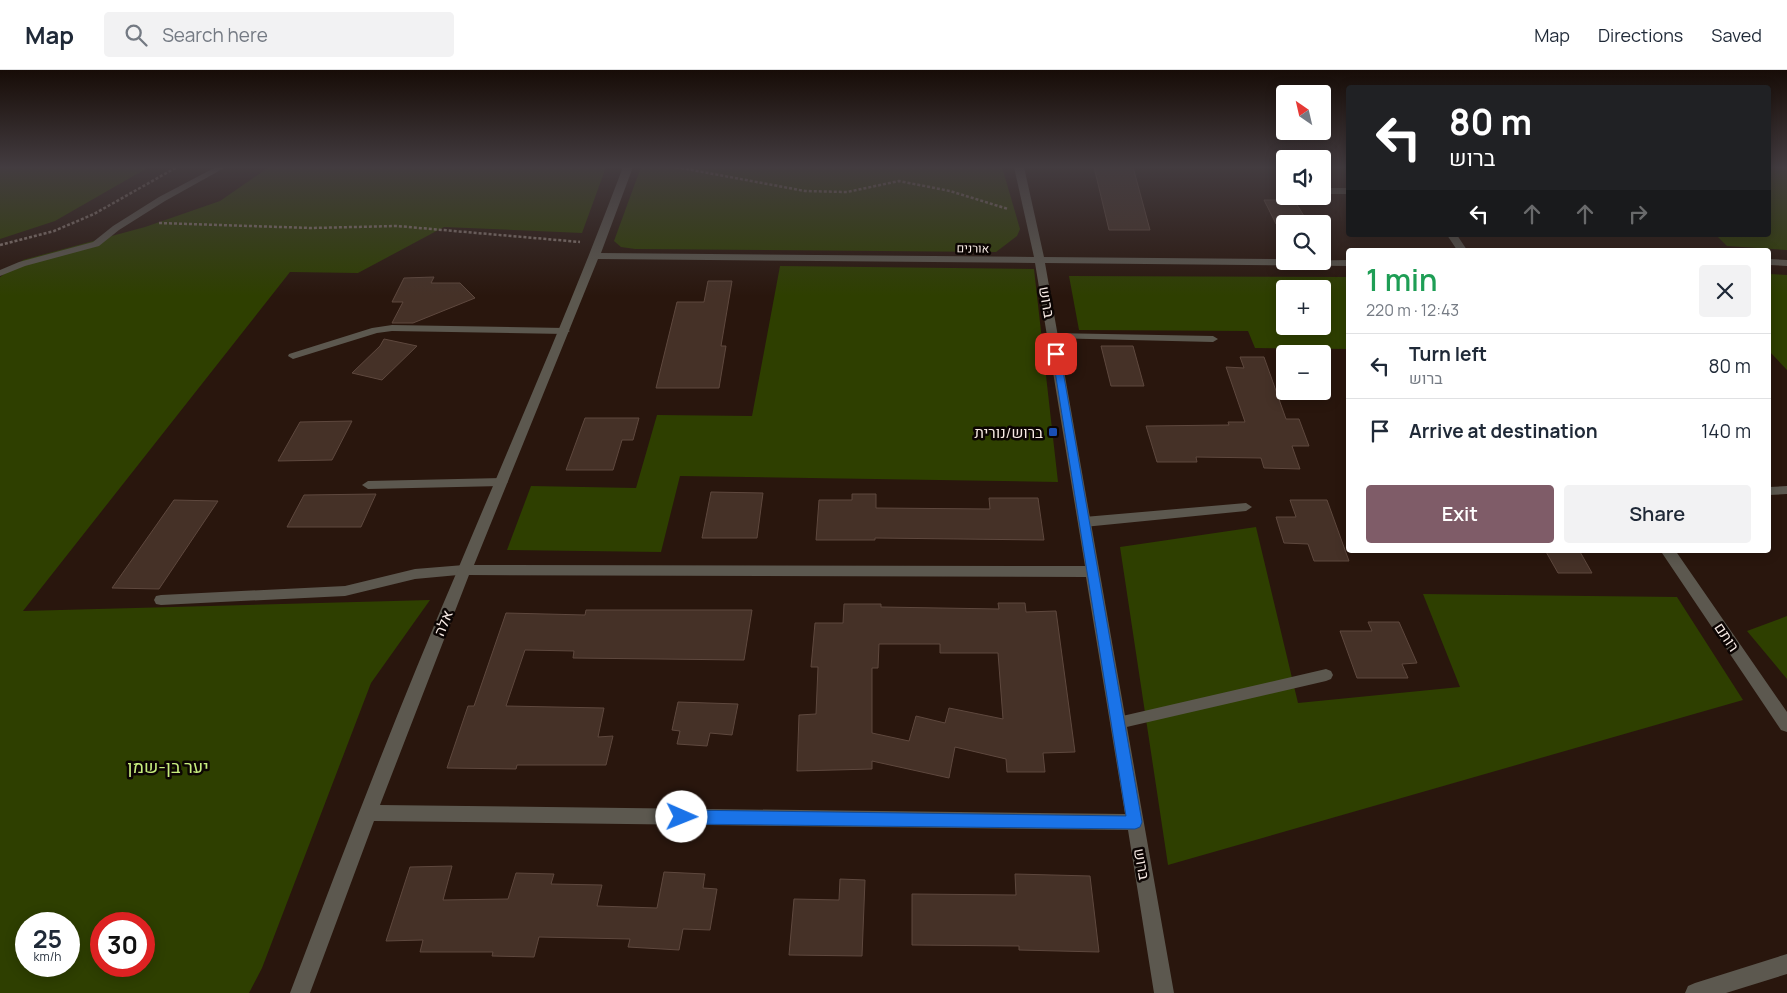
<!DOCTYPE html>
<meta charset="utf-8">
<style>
body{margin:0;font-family:Manrope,Heebo,sans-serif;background:#f2f2f3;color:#1f2937;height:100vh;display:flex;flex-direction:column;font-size:19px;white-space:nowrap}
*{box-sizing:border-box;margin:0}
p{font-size:16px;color:#747a83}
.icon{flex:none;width:28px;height:28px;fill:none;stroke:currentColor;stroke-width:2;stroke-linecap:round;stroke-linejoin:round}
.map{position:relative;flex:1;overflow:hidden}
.sheet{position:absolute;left:1346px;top:178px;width:425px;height:305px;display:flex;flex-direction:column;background:#fff;border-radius:5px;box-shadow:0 2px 12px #0003}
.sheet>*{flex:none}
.top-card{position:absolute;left:1346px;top:15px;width:425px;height:152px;border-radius:5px;box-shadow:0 2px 12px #0003;background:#202124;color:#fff;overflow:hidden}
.needle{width:32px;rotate:326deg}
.controls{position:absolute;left:1276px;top:15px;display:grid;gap:10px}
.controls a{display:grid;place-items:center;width:55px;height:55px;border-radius:5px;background:#fff;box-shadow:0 2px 12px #0003;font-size:25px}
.speed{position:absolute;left:15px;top:842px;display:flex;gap:10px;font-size:25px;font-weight:700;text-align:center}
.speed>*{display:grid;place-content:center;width:65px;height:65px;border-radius:50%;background:#fff;box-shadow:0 2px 12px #0003;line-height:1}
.speed small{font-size:12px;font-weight:400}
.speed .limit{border:8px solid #d22;background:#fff;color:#111}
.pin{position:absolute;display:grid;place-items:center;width:42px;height:42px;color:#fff;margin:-21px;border-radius:10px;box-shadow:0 2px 8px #0006}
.me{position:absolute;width:55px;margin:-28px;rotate:91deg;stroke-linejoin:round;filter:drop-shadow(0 0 4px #0008)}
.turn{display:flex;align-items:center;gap:18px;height:105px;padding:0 20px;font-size:22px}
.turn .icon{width:65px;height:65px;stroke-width:2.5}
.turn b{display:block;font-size:35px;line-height:42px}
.lanes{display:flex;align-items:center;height:48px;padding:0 20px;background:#0003;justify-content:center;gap:25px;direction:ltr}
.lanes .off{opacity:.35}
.round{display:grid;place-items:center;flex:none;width:52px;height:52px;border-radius:5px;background:#f2f2f3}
.summary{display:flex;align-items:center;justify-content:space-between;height:85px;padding:0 20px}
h1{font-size:30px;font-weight:600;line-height:38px;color:#1e9e55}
.action{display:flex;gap:10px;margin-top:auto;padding:10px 20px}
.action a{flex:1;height:58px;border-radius:5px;background:#7f5c68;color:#fff;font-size:20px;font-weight:600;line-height:58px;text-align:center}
.action a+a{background:#f2f2f3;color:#1f2937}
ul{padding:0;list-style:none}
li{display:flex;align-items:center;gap:15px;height:65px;padding:0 20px;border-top:1px solid #e0e1e3}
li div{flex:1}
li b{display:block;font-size:19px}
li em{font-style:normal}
header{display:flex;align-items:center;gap:30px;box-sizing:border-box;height:70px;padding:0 25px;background:#fff;border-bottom:1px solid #e0e1e3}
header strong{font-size:24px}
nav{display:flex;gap:28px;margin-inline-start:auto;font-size:18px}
.search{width:350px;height:45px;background:#f2f2f3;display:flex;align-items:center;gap:12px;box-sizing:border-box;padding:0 18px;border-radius:5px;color:#747a83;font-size:19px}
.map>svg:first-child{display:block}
.green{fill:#2e3f00;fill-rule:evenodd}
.building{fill:#453127;stroke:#5e483e;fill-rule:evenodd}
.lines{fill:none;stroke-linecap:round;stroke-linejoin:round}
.path{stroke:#8b7b73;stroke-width:2.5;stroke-dasharray:3 2;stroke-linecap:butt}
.service{fill:#5c584f;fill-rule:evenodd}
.minor{fill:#5c584f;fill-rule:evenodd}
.route{fill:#1a73e8;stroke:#114b97}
.transit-dot{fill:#1a4fb4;stroke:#0c0503;stroke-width:2}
.labels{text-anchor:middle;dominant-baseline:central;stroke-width:5;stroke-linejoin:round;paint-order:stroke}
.far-street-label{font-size:12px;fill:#f8ebe5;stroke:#0c0503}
.street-label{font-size:15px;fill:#f8ebe5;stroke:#0c0503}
.poi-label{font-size:15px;fill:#f8ebe5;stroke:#0c0503;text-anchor:end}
.near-park-label{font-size:18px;fill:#c7ed7e;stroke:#0c0503}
</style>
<header>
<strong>Map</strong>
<div class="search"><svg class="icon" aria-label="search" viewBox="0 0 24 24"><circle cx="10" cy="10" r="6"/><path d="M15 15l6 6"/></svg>Search here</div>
<nav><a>Map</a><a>Directions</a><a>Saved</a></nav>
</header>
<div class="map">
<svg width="1787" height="923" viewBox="0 0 1787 923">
<rect width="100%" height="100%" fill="#29160d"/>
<!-- green -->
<path class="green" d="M 0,97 L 149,97 L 55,151 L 0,169 Z
M 269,97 L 606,97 L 582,163 L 444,157 L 358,203 L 290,202 L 23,541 L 430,530 L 371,613 L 262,898 L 249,923 L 0,923 L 0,207 L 23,190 L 145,157 L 220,131 ZM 26,854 L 69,854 L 69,896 L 26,896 ZM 101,854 L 144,854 L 144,896 L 101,896 Z
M 641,97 L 1002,97 L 1020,159 L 1017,166 L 996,182 L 635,179 L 621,177 L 614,171 Z
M 1769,97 L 1787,97 L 1787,180 L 1727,176 L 1716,165 L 1769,165 Z
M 780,196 L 1034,199 L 1058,412 L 680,406 L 661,482 L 507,480 L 531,416 L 636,418 L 657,345 L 752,346 Z
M 1769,204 L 1787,205 L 1787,300 L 1769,281 Z
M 1069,206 L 1349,207 L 1349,279 L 1255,278 L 1248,261 L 1079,260 ZM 1285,219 L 1322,219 L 1322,256 L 1285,256 Z
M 1256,457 L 1298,633 L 1460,617 L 1423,524 L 1677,527 L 1743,630 L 1168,795 L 1120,477 Z
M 1787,546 L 1787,609 L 1747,561 Z"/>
<!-- building -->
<path class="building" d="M 1094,97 L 1133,97 L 1150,160 L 1109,160 Z
M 1264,130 L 1294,130 L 1309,154 L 1276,154 Z
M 434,207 L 431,213 L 460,213 L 475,228 L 413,253 L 392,253 L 403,232 L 392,232 L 404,208 Z
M 708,211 L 732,211 L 721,276 L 726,276 L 719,318 L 656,318 L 677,232 L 704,232 Z
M 384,269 L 417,276 L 382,310 L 352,303 L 380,276 Z
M 1101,276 L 1133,276 L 1144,316 L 1111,316 Z
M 1240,287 L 1264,287 L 1286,349 L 1299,349 L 1309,376 L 1292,376 L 1300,399 L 1264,398 L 1261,388 L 1196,387 L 1197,392 L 1157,392 L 1146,356 L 1229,355 L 1228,352 L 1245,352 L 1226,297 L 1244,298 Z
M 585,348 L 639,348 L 633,370 L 622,370 L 613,400 L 566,400 Z
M 352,351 L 332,390 L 278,391 L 300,352 Z
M 711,422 L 763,423 L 757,468 L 702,468 Z
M 376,424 L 361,457 L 287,457 L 304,425 Z
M 852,424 L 876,424 L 876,438 L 990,439 L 989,428 L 1038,428 L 1044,470 L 875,468 L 875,470 L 816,470 L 819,430 L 852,430 Z
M 174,430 L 218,431 L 159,519 L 112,518 Z
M 1290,430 L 1327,430 L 1349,491 L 1314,491 L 1308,474 L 1284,473 L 1276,447 L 1296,447 Z
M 1545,480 L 1579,480 L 1592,503 L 1558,503 Z
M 998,533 L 1025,533 L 1026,542 L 1056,541 L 1075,682 L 1043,683 L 1045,702 L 1007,702 L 1006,689 L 955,677 L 949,708 L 872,691 L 872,699 L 797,701 L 799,645 L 816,644 L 818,597 L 811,597 L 815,553 L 843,553 L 844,534 L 881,534 L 881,537 L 999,539 ZM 879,574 L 940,574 L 940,583 L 998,583 L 1003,649 L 949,638 L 945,653 L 916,646 L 909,671 L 872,663 L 872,598 L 878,598 Z
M 586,540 L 752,540 L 744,590 L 573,588 L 574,581 L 525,580 L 506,636 L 604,638 L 598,667 L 613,666 L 606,695 L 517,695 L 516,699 L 447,698 L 468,636 L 474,636 L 506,543 L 585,545 Z
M 1368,552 L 1399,552 L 1417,593 L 1402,594 L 1408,608 L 1357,608 L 1340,561 L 1372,561 Z
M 678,632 L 738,634 L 732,665 L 710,663 L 707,676 L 677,674 L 680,661 L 672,660 Z
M 452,796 L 443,830 L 508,829 L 516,803 L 554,804 L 551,814 L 602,815 L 597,836 L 657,838 L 664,802 L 705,804 L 703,818 L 717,819 L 710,860 L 683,859 L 679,880 L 628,877 L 630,869 L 539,867 L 534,887 L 492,886 L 493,882 L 420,882 L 423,870 L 386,871 L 410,797 Z
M 1015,804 L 1090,806 L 1099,882 L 1019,880 L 1019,876 L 912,875 L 912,824 L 1016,825 Z
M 840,809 L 865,810 L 862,886 L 789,885 L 794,829 L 839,830 Z"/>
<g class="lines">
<!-- path -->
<path class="path" d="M 676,97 L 805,121 L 847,122 L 899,111 L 950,121 L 1008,139
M 159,153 L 311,158 L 397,156 L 580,172
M 0,175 L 54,161 L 94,144 L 177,97"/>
<!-- service -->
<path class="service" d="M 216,97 L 226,97 L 165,131 L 119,160 L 99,176 L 25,196 L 0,206 L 0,200 L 19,192 L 93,172 L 113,156 L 159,127 Z
M 1322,118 L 1349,118 L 1349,124 L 1322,124 Z
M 392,255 L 565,258 L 570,261 L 565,264 L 392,261 L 377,263 L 293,289 L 288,286 L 289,284 L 372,258 Z
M 1052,263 L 1213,266 L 1218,269 L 1213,272 L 1048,268 L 1048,264 Z
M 502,408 L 508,412 L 502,416 L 368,419 L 362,415 L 368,411 Z
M 1787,416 L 1787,424 L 1769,425 L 1769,417 Z
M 1246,433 L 1252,437 L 1246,441 L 1084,457 L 1078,452 L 1084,447 Z
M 464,495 L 469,496 L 470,500 L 469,504 L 415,509 L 345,526 L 161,535 L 156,534 L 154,530 L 156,526 L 161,525 L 345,516 L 415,499 Z
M 1326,599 L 1331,601 L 1333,605 L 1331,609 L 1326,611 L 1118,659 L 1113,658 L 1111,653 L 1113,648 L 1118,647 Z"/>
<!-- minor -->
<path class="minor" d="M 623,97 L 633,97 L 601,183 L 1034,187 L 1014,97 L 1024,97 L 1044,187 L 1285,189 L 1285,191 L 1349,190 L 1349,196 L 1045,193 L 1174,923 L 1154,923 L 1128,760 L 374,751 L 310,923 L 290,923 C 344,780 398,639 458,499 C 514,365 572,233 623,97 ZM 598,189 L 1035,193 L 1085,496 L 474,495 ZM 469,505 L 1086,507 L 1125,744 L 380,735 Z
M 1447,165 L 1457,165 L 1467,180 L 1457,180 Z
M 1769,189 L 1787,190 L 1787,196 L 1769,195 Z
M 1660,480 L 1675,480 L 1787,642 L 1787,662 L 1781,660 Z
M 1787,884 L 1787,904 L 1726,923 L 1685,923 L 1688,916 L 1695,913 Z"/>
</g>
<!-- sky -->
<linearGradient id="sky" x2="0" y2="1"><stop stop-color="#170c07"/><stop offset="0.43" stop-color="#433c40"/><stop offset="1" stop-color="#433c40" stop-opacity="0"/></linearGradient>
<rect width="1787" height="226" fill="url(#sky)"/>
<!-- route -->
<path class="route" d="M 1052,282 L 1060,284 L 1142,752 L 1140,757 L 1135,759 L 682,754 L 677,752 L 675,747 L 677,742 L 682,740 L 1126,746 Z"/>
<!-- markers -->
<rect class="transit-dot" x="1048" y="357" width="10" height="10" rx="2.5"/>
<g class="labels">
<!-- far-street labels -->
<g class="far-street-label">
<text transform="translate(973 178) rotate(1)">אורנים</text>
</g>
<!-- street labels -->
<g class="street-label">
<text transform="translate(1047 232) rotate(80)">ברוש</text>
<text transform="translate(443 553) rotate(-68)">אלה</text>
<text transform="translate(1727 567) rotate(56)">רותם</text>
<text transform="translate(1142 794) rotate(80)">ברוש</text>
</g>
<!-- poi labels -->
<g class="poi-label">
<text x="1043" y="362">ברוש/נורית</text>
</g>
<!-- near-park labels -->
<g class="near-park-label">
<text x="168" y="696">יער בן-שמן</text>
</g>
</g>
</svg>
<div class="controls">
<a><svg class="needle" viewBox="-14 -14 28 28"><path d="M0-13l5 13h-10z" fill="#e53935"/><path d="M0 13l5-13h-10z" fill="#747a83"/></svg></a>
<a><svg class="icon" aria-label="sound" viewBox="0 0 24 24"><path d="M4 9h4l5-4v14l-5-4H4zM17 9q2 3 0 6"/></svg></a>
<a><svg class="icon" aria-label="search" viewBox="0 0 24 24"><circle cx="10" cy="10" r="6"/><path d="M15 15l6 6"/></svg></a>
<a>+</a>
<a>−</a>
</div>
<div class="speed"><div>25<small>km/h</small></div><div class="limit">30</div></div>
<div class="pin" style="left:1056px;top:284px;background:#d93025"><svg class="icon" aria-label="arrive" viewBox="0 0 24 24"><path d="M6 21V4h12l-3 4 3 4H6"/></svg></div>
<svg class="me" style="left:682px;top:747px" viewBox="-20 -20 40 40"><circle r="19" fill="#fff"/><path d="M0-13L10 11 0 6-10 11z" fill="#1a73e8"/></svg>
<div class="top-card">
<div class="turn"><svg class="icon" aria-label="left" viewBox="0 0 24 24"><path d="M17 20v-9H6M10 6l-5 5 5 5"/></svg><div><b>80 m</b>ברוש</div></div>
<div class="lanes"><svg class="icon" aria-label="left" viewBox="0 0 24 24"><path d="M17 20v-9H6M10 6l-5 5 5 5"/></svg><svg class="icon off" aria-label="ahead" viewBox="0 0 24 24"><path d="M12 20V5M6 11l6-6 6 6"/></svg><svg class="icon off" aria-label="ahead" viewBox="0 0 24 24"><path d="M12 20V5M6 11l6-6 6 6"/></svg><svg class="icon off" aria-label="right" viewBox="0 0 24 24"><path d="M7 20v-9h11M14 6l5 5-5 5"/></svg></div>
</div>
<section class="sheet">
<div class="summary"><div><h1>1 min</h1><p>220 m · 12:43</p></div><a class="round"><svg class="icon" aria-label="close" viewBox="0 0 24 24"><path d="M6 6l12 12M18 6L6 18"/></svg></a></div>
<ul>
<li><svg class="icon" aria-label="left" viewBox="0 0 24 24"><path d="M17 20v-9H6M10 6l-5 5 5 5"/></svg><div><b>Turn left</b><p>ברוש</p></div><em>80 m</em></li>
<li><svg class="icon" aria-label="arrive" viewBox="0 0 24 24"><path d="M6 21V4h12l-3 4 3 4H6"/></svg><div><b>Arrive at destination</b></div><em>140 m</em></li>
</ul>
<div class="action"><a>Exit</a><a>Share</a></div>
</section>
</div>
